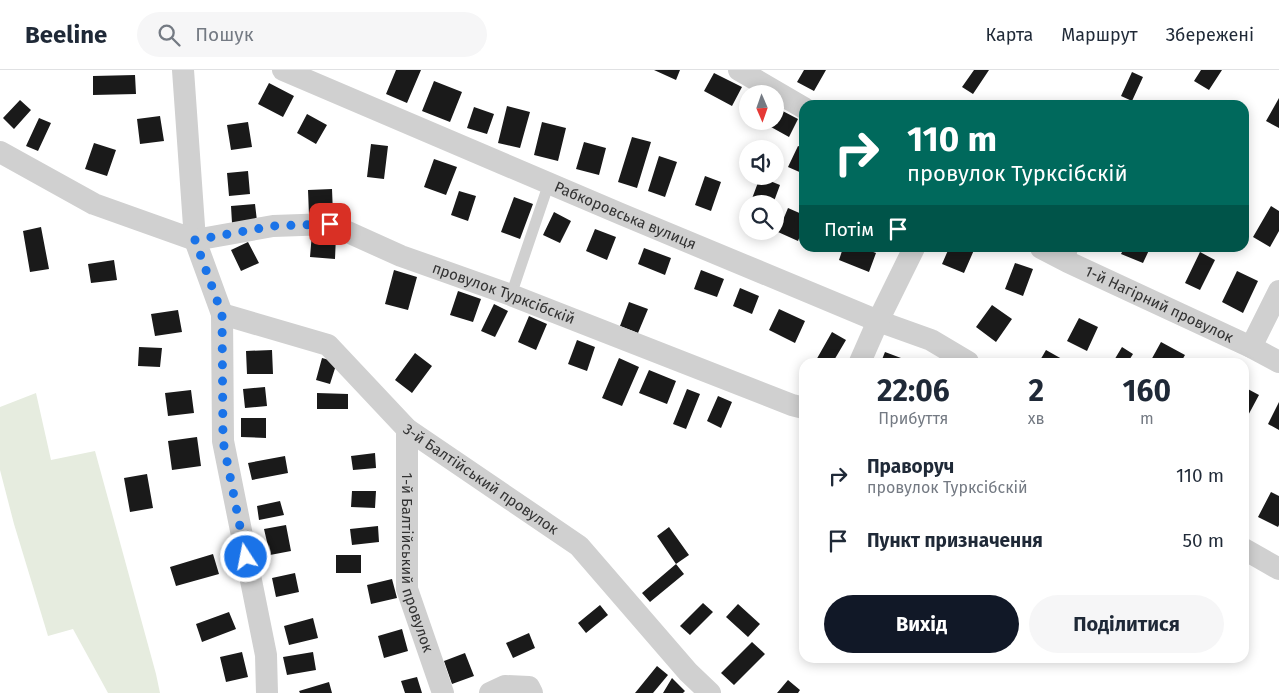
<!DOCTYPE html>
<html lang="uk">
<meta charset="utf-8">
<style>
body{margin:0;font-family:"Fira Sans",sans-serif;background:#f6f6f7;color:#1f2937;height:100vh;display:flex;flex-direction:column;font-size:19px;white-space:nowrap}
*{box-sizing:border-box;margin:0}
p{font-size:16px;color:#747a83}
.icon{flex:none;width:28px;height:28px;fill:none;stroke:currentColor;stroke-width:2;stroke-linecap:round;stroke-linejoin:round}
.map{position:relative;flex:1;overflow:hidden}
.sheet{position:absolute;left:799px;top:288px;width:450px;height:305px;display:flex;flex-direction:column;background:#fff;border-radius:15px;box-shadow:0 2px 12px #0003}
.sheet>*{flex:none}
.guide{position:absolute;left:799px;top:30px;width:450px;height:152px;border-radius:15px;box-shadow:0 2px 12px #0003;background:#00695c;color:#fff;overflow:hidden}
.needle{width:32px;rotate:178deg}
.buttons{position:absolute;left:739px;top:15px;display:grid;gap:10px}
.buttons a{display:grid;place-items:center;width:45px;height:45px;border-radius:50%;background:#fff;box-shadow:0 2px 12px #0003;font-size:25px}
.pin{position:absolute;display:grid;place-items:center;width:42px;height:42px;color:#fff;margin:-21px;border-radius:10px;box-shadow:0 2px 8px #0006}
.me{position:absolute;width:55px;margin:-28px;rotate:349deg;stroke-linejoin:round;filter:drop-shadow(0 0 4px #0008)}
.turn{display:flex;align-items:center;gap:18px;height:105px;padding:0 25px;font-size:22px}
.turn .icon{width:65px;height:65px;stroke-width:2.5}
.turn b{display:block;font-size:35px;line-height:42px}
.then{display:flex;align-items:center;height:48px;padding:0 25px;background:#0003;gap:10px;font-size:19px}
.eta{display:flex;justify-content:space-evenly;align-items:center;height:85px;text-align:center}
.eta b{font-size:30px;font-weight:700;line-height:35px}
.action{display:flex;gap:10px;margin-top:auto;padding:10px 25px}
.action a{flex:1;height:58px;border-radius:30px;background:#111827;color:#fff;font-size:20px;font-weight:700;line-height:58px;text-align:center}
.action a+a{background:#f6f6f7;color:#1f2937}
ul{padding:0;list-style:none}
li{display:flex;align-items:center;gap:15px;height:65px;padding:0 25px}
li div{flex:1}
li b{display:block;font-size:19px}
li em{font-style:normal}
header{display:flex;align-items:center;gap:30px;box-sizing:border-box;height:70px;padding:0 25px;background:#fff;border-bottom:1px solid #e0e1e3}
header strong{font-size:24px}
nav{display:flex;gap:28px;margin-inline-start:auto;font-size:18px}
.search{width:350px;height:45px;background:#f6f6f7;display:flex;align-items:center;gap:12px;box-sizing:border-box;padding:0 18px;border-radius:28px;color:#747a83;font-size:19px}
.map>svg:first-child{display:block}
.green{fill:#e6ecdf}
.building{fill:#1a1a1a}
.lines{fill:none;stroke-linecap:round;stroke-linejoin:round}
.service{stroke:#d0d0d0;stroke-width:11}
.minor{stroke:#d0d0d0;stroke-width:22}
.route{stroke:#1a73e8;stroke-width:9;stroke-dasharray:0 16.2}
.labels{text-anchor:middle;dominant-baseline:central;stroke-width:5;stroke-linejoin:round;paint-order:stroke}
.street-label{font-size:15px;fill:#333;stroke:#fff}
</style>
<header>
<strong>Beeline</strong>
<div class="search"><svg class="icon" aria-label="search" viewBox="0 0 24 24"><circle cx="10" cy="10" r="6"/><path d="M15 15l6 6"/></svg>Пошук</div>
<nav><a>Карта</a><a>Маршрут</a><a>Збережені</a></nav>
</header>
<div class="map">
<svg width="1279" height="623" viewBox="0 0 1279 623">
<rect width="100%" height="100%" fill="#fff"/>
<!-- green -->
<path class="green" d="M 36,323 L 51,390 L 95,381 L 156,604 L 160,623 L 108,623 L 73,559 L 48,566 L 14,454 L 0,400 L 0,337 Z"/>
<!-- building -->
<path class="building" d="M 396,0 L 421,0 L 407,33 L 386,24 Z
M 654,0 L 680,0 L 676,10 Z
M 804,0 L 826,0 L 814,21 L 797,12 Z
M 974,0 L 989,0 L 973,24 L 962,17 Z
M 1201,0 L 1222,0 L 1209,20 L 1194,11 Z
M 1132,2 L 1143,7 L 1132,31 L 1121,26 Z
M 714,3 L 742,17 L 732,36 L 704,21 Z
M 135,5 L 136,24 L 93,25 L 93,6 Z
M 434,11 L 462,22 L 450,52 L 422,41 Z
M 269,13 L 294,26 L 283,47 L 258,34 Z
M 1279,28 L 1279,58 L 1266,51 Z
M 20,30 L 31,40 L 14,59 L 3,48 Z
M 507,36 L 530,42 L 520,78 L 498,73 Z
M 474,37 L 494,44 L 487,64 L 467,58 Z
M 775,37 L 798,49 L 789,67 L 760,51 L 775,51 Z
M 307,44 L 327,55 L 316,74 L 297,63 Z
M 160,46 L 164,71 L 140,74 L 137,49 Z
M 39,48 L 51,53 L 38,81 L 26,76 Z
M 248,52 L 252,77 L 231,80 L 227,55 Z
M 542,52 L 566,58 L 558,91 L 534,85 Z
M 632,67 L 651,72 L 637,118 L 618,112 Z
M 584,72 L 606,78 L 599,105 L 576,99 Z
M 94,73 L 116,80 L 107,106 L 85,99 Z
M 371,74 L 388,76 L 384,109 L 367,107 Z
M 798,76 L 804,78 L 804,104 L 788,97 Z
M 659,86 L 677,92 L 665,127 L 648,121 Z
M 434,89 L 457,97 L 446,125 L 424,117 Z
M 248,101 L 250,124 L 229,126 L 227,103 Z
M 705,106 L 721,112 L 711,141 L 695,135 Z
M 760,107 L 780,115 L 773,134 L 750,134 Z
M 332,119 L 333,144 L 309,145 L 308,120 Z
M 459,121 L 476,126 L 468,151 L 451,145 Z
M 514,127 L 533,134 L 520,169 L 501,162 Z
M 255,134 L 257,151 L 232,153 L 231,136 Z
M 1271,136 L 1279,141 L 1279,161 L 1270,177 L 1253,167 Z
M 788,138 L 804,145 L 804,156 L 798,171 L 778,162 Z
M 554,142 L 571,151 L 560,173 L 543,165 Z
M 41,157 L 49,199 L 30,202 L 23,161 Z
M 595,159 L 616,167 L 607,190 L 586,181 Z
M 312,163 L 336,165 L 335,189 L 310,187 Z
M 248,172 L 259,193 L 241,201 L 231,180 Z
M 644,178 L 671,188 L 665,205 L 638,194 Z
M 843,178 L 863,178 L 876,183 L 869,202 L 839,190 Z
M 949,178 L 968,178 L 974,180 L 964,203 L 942,194 Z
M 1124,178 L 1150,178 L 1143,193 L 1121,184 Z
M 1200,182 L 1215,190 L 1200,220 L 1185,213 Z
M 114,190 L 117,210 L 91,213 L 88,194 Z
M 1015,193 L 1033,199 L 1023,226 L 1005,219 Z
M 394,200 L 417,207 L 408,240 L 385,234 Z
M 701,200 L 724,209 L 717,227 L 694,219 Z
M 1237,201 L 1258,211 L 1243,243 L 1222,232 Z
M 740,218 L 759,226 L 752,244 L 733,236 Z
M 458,221 L 481,229 L 473,252 L 450,245 Z
M 629,232 L 648,239 L 638,263 L 620,256 Z
M 494,234 L 508,241 L 495,267 L 481,261 Z
M 992,235 L 1012,249 L 996,272 L 976,257 Z
M 779,239 L 805,251 L 795,273 L 769,260 Z
M 178,240 L 182,262 L 155,266 L 151,244 Z
M 529,246 L 547,254 L 536,280 L 518,272 Z
M 1079,248 L 1098,257 L 1087,281 L 1067,271 Z
M 832,262 L 846,270 L 833,292 L 815,292 Z
M 577,270 L 595,277 L 587,301 L 568,294 Z
M 1161,272 L 1185,285 L 1181,292 L 1150,292 Z
M 139,277 L 162,278 L 160,297 L 138,296 Z
M 1122,277 L 1133,284 L 1128,292 L 1113,292 Z
M 272,280 L 273,304 L 247,304 L 246,281 Z
M 1046,280 L 1062,289 L 1060,292 L 1039,292 Z
M 885,282 L 909,291 L 908,292 L 881,292 Z
M 415,283 L 432,296 L 412,323 L 395,310 Z
M 322,288 L 337,292 L 330,314 L 316,310 Z
M 619,288 L 639,297 L 622,336 L 602,328 Z
M 649,300 L 676,311 L 667,334 L 639,323 Z
M 265,317 L 267,336 L 245,338 L 243,319 Z
M 1244,317 L 1259,325 L 1244,353 Z
M 687,319 L 700,324 L 686,359 L 673,354 Z
M 191,320 L 194,343 L 168,346 L 165,323 Z
M 317,323 L 348,324 L 348,339 L 317,339 Z
M 718,326 L 732,332 L 721,358 L 707,351 Z
M 1279,332 L 1279,360 L 1268,354 Z
M 241,348 L 266,348 L 266,368 L 241,367 Z
M 197,367 L 201,396 L 172,400 L 168,371 Z
M 375,383 L 376,398 L 353,400 L 351,386 Z
M 285,386 L 288,403 L 252,410 L 248,393 Z
M 147,404 L 153,438 L 130,442 L 124,408 Z
M 352,421 L 376,421 L 375,438 L 351,437 Z
M 1271,422 L 1279,426 L 1279,455 L 1278,457 L 1258,447 Z
M 280,431 L 284,445 L 259,450 L 257,436 Z
M 286,455 L 291,481 L 270,485 L 264,459 Z
M 378,456 L 379,472 L 352,475 L 350,459 Z
M 669,457 L 689,485 L 676,494 L 684,504 L 650,532 L 642,523 L 676,494 L 657,466 Z
M 213,484 L 219,504 L 176,516 L 170,497 Z
M 336,485 L 361,485 L 361,503 L 336,503 Z
M 295,503 L 299,522 L 276,527 L 272,508 Z
M 392,509 L 397,528 L 371,534 L 367,515 Z
M 703,533 L 713,542 L 690,565 L 680,556 Z
M 738,534 L 760,554 L 748,567 L 726,547 Z
M 600,535 L 608,545 L 586,563 L 578,553 Z
M 229,542 L 236,559 L 202,572 L 196,554 Z
M 313,548 L 318,568 L 289,575 L 284,556 Z
M 402,559 L 408,581 L 384,588 L 378,566 Z
M 529,563 L 535,578 L 513,588 L 506,573 Z
M 752,572 L 765,584 L 734,615 L 721,603 Z
M 242,582 L 248,607 L 226,612 L 220,587 Z
M 313,582 L 316,600 L 287,605 L 283,587 Z
M 465,583 L 474,606 L 452,614 L 444,591 Z
M 657,596 L 668,605 L 653,623 L 635,623 Z
M 417,607 L 422,623 L 405,623 L 401,611 Z
M 672,608 L 685,621 L 683,623 L 663,623 Z
M 788,610 L 800,620 L 798,623 L 777,623 Z
M 329,612 L 332,623 L 300,623 L 299,621 Z"/>
<g class="lines">
<!-- service -->
<path class="service" d="M 1068,192 L 1073,178
M 511,225 L 549,113"/>
<!-- minor -->
<g class="minor">
<path d="M 183,0 L 195,170 L 222,244 L 223,371 L 266,585 L 267,623"/>
<path id="s1" d="M 283,0 L 621,144 L 878,251 L 931,270 L 968,292"/>
<path d="M 739,0 L 804,38"/>
<path id="s2" d="M 0,82 L 94,134 L 195,170 L 273,156 L 330,154 L 401,186 L 511,225 L 792,335 L 804,338"/>
<path id="s3" d="M 1041,178 L 1068,192 L 1251,277 L 1279,292"/>
<path id="s4" d="M 222,244 L 328,275 L 407,359 L 579,476 L 688,602 L 710,623"/>
<path d="M 1251,277 L 1279,221"/>
<path d="M 860,292 L 878,251 L 914,178"/>
<path id="s5" d="M 407,359 L 407,519 L 443,623"/>
<path d="M 1244,479 L 1279,499"/>
<path d="M 490,623 L 505,616 L 529,617 L 532,623"/>
</g>
</g>
<g class="lines">
<!-- route -->
<path class="route" d="M 246,487 L 223,371 L 222,244 L 195,170 L 273,156 L 330,154"/>
</g>
<g class="labels">
<!-- street labels -->
<g class="street-label">
<text stroke="none"><textPath href="#s1" startOffset="372">Рабкоровська вулиця</textPath></text>
<text stroke="none"><textPath href="#s2" startOffset="538">провулок Турксібскій</textPath></text>
<text stroke="none"><textPath href="#s3" startOffset="131">1-й Нагірний провулок</textPath></text>
<text stroke="none"><textPath href="#s4" startOffset="315">3-й Балтійський провулок</textPath></text>
<text stroke="none"><textPath href="#s5" startOffset="135">1-й Балтійський провулок</textPath></text>
</g>
</g>
</svg>
<div class="buttons">
<a><svg class="needle" viewBox="-14 -14 28 28"><path d="M0-13l5 13h-10z" fill="#e53935"/><path d="M0 13l5-13h-10z" fill="#747a83"/></svg></a>
<a><svg class="icon" aria-label="sound" viewBox="0 0 24 24"><path d="M4 9h4l5-4v14l-5-4H4zM17 9q2 3 0 6"/></svg></a>
<a><svg class="icon" aria-label="search" viewBox="0 0 24 24"><circle cx="10" cy="10" r="6"/><path d="M15 15l6 6"/></svg></a>
</div>
<div class="pin" style="left:330px;top:154px;background:#d93025"><svg class="icon" aria-label="arrive" viewBox="0 0 24 24"><path d="M6 21V4h12l-3 4 3 4H6"/></svg></div>
<svg class="me" style="left:246px;top:487px" viewBox="-20 -20 40 40"><circle r="17" fill="#1a73e8" stroke="#fff" stroke-width="3"/><path d="M0-11L8 9 0 5-8 9z" fill="#fff"/></svg>
<div class="guide">
<div class="turn"><svg class="icon" aria-label="right" viewBox="0 0 24 24"><path d="M7 20v-9h11M14 6l5 5-5 5"/></svg><div><b>110 m</b>провулок Турксібскій</div></div>
<div class="then">Потім<svg class="icon" aria-label="arrive" viewBox="0 0 24 24"><path d="M6 21V4h12l-3 4 3 4H6"/></svg></div>
</div>
<section class="sheet">
<div class="eta">
<div><b>22:06</b><p>Прибуття</p></div>
<div><b>2</b><p>хв</p></div>
<div><b>160</b><p>m</p></div>
</div>
<ul>
<li><svg class="icon" aria-label="right" viewBox="0 0 24 24"><path d="M7 20v-9h11M14 6l5 5-5 5"/></svg><div><b>Праворуч</b><p>провулок Турксібскій</p></div><em>110 m</em></li>
<li><svg class="icon" aria-label="arrive" viewBox="0 0 24 24"><path d="M6 21V4h12l-3 4 3 4H6"/></svg><div><b>Пункт призначення</b></div><em>50 m</em></li>
</ul>
<div class="action"><a>Вихід</a><a>Поділитися</a></div>
</section>
</div>
